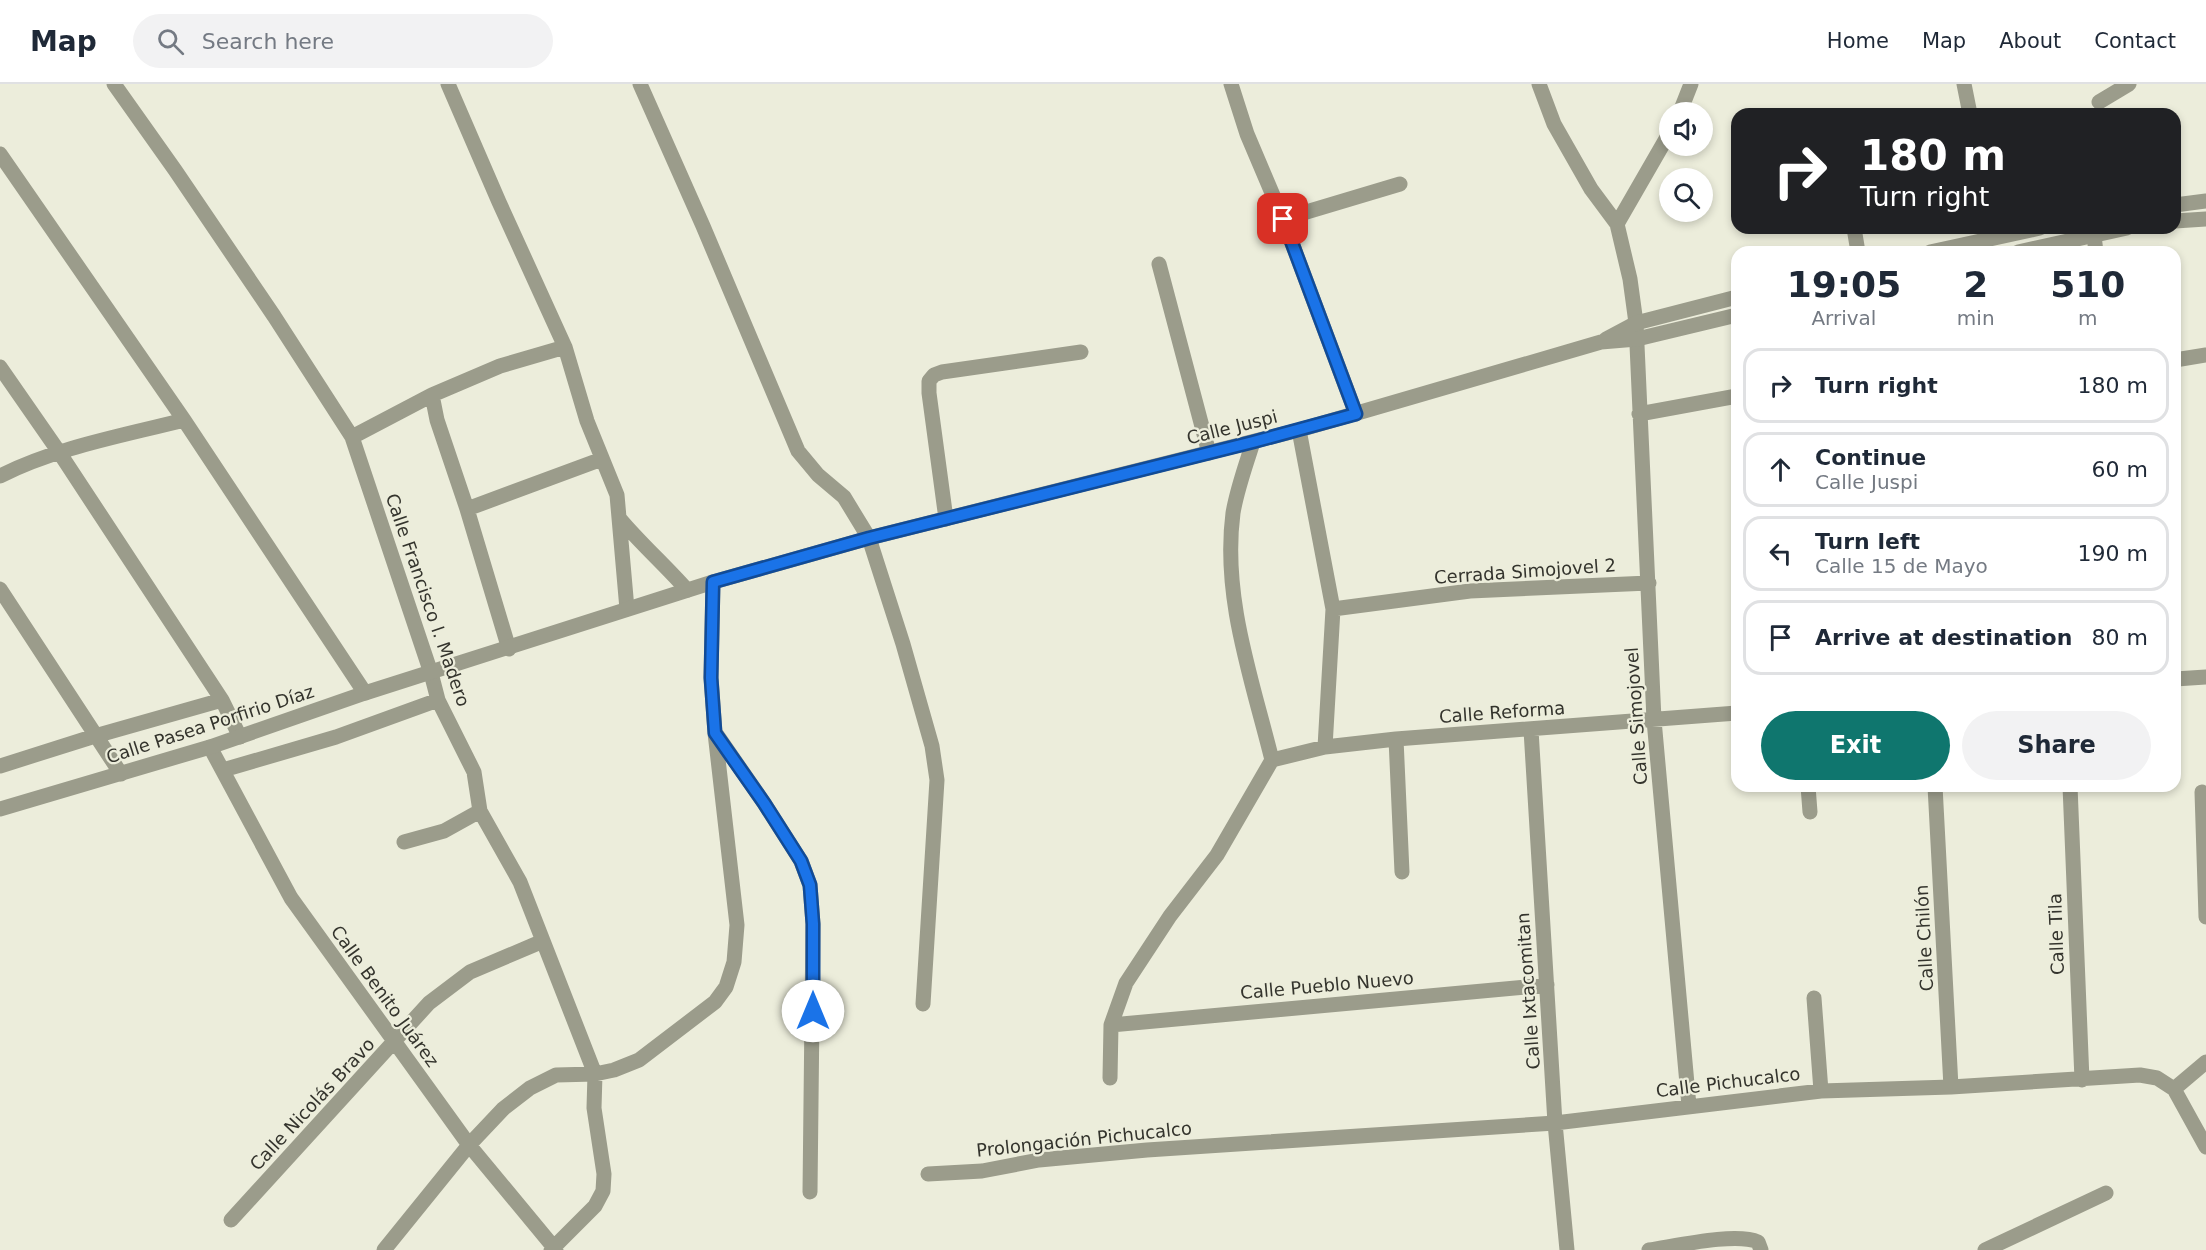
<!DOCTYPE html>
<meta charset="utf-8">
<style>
body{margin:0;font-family:"DejaVu Sans",sans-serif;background:#f2f2f3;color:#1f2937;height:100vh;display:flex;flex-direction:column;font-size:22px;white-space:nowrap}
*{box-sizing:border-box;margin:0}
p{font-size:20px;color:#747a83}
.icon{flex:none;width:33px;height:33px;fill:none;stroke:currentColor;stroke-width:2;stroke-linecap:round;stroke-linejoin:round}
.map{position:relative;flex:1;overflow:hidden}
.panel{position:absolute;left:1731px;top:162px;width:450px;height:546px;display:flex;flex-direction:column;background:#fff;border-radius:18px;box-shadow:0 3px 9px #0003}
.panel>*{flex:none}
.top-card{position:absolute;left:1731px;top:24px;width:450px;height:126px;border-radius:18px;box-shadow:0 3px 9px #0003;background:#202124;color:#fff;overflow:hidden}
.buttons{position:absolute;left:1659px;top:18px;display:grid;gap:12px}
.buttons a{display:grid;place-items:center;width:54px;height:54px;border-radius:50%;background:#fff;box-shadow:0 3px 9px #0003;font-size:30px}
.pin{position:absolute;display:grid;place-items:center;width:51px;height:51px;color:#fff;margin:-26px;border-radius:12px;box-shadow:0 3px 9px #0006}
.me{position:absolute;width:66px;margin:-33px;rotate:0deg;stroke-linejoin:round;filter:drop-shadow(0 0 4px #0008)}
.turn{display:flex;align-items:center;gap:21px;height:126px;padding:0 30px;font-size:27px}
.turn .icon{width:78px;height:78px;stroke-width:2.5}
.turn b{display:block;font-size:42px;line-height:51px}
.eta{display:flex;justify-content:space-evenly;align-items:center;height:102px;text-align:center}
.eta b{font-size:36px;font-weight:800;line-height:42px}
.action{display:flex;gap:12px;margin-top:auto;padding:12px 30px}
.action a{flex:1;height:69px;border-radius:36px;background:#0f766e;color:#fff;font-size:24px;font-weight:800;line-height:69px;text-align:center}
.action a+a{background:#f2f2f3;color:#1f2937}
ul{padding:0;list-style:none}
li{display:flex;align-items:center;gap:18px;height:75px;margin:0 12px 9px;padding:0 18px;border:3px solid #e0e1e3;border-radius:18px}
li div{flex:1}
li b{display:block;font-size:22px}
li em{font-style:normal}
header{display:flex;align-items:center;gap:36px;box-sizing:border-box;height:84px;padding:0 30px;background:#fff;border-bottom:2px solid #e0e1e3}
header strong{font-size:28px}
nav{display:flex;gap:33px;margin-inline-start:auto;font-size:21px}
.search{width:420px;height:54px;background:#f2f2f3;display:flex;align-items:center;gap:15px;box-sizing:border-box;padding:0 21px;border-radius:33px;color:#747a83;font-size:22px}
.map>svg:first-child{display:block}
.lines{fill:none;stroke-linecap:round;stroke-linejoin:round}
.minor{stroke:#9b9c8b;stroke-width:15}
.tertiary{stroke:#9b9c8b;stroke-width:15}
.route-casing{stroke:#114b97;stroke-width:15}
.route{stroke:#1a73e8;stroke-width:10}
.labels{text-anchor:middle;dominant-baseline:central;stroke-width:4.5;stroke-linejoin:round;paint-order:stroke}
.street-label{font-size:18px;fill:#34342d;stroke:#eceddb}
</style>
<header>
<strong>Map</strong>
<div class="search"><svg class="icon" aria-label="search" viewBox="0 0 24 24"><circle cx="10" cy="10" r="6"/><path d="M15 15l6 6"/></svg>Search here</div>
<nav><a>Home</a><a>Map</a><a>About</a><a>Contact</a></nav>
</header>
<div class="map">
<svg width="2206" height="1166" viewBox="0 0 2206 1166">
<rect width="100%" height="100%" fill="#eceddb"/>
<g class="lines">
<!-- minor -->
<path class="minor" d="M 114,0 L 175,86 L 274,232 L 352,353 L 431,589 L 438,616 L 474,688 L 480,727 L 520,798 L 595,990 L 594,1024 L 604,1090 L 603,1107 L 595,1122 L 551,1166
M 448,0 L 499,118 L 565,263 L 587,337 L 617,411 L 627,525
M 640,0 L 703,142 L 798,367 L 818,391 L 844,413 L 869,454 L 903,560 L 932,662 L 937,696 L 923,920
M 1539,0 L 1554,40 L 1591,105 L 1617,140 L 1630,195 L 1636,239 L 1654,636 L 1689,1022
M 1964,0 L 1970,30
M 2099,18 L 2129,0
M 1680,28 L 1691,0
M 0,70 L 184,336 L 365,609
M 1283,135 L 1400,100
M 1617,140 L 1670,48
M 1854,144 L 1858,168
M 2094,152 L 2096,168
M 1159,180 L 1209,369
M 2175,276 L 2206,271
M 0,283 L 59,368 L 222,616
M 432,311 L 437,336 L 467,425 L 509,565
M 1639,330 L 1737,312
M 1299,346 L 1333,525 L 1325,663
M 352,353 L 432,311 L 500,282 L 565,263
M 0,392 C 58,363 122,352 184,336
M 467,425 L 602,375
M 620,435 C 641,460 666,482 687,506
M 946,435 L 929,309 L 929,297 L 934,291 L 942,288 L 1081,268
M 0,505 L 121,690
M 1333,525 L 1470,507 L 1649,499
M 2175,595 L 2206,593
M 1531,646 L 1555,1039 L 1567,1166
M 717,651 L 764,719 L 801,777 L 810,801 L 813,840 L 810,1108
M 1396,655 L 1402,788
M 210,663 L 291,814 L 469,1061 L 556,1166
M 1272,676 L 1325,663 L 1396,655 L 1737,629
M 0,682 L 95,652 L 222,616 L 240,653
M 223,686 L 336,653 L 438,616
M 1808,702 L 1810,728
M 1935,702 L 1951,1003
M 2070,702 L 2082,996
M 2202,708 L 2206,833
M 404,758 L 444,747 L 480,727
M 1814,914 L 1821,1007
M 1111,941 L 1547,901
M 1110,994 L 1111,941 L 1126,899 L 1170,832 L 1217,771 L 1272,676 C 1252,595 1222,513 1233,429 C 1237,405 1246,381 1253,358
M 2174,1005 L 2206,978
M 928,1090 L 982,1087 L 1039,1076 L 1147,1066 L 1555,1039 L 1821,1007 L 1951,1003 L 2140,991 L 2157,994 L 2174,1005 L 2206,1063
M 231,1136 L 429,919 L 470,888 L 543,857
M 384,1166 L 469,1061 L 503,1025 L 530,1004 L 556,991 L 595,990 L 614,986 L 639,976 L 715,918 L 726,903 L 734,878 L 737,841 L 715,649 L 711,593 L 713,498
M 1649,1166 C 1676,1162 1736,1148 1758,1158 L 1761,1166
M 1985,1166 L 2106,1109"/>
<!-- tertiary -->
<path class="tertiary" d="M 1231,0 L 1247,50 L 1283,135 L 1356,330
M 2175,121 L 2206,117
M 2175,137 L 2206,135
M 1930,168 L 2040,144
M 2018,168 L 2127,144
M 1606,255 L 1636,239 L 1737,213
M 0,725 L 210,663 L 365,609 L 713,498 L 869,454 L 1299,346 L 1601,258 L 1637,255 L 1737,231"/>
</g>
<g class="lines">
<!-- route casing -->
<g class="route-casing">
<path id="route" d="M 813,927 L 813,840 L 810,801 L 801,777 L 764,719 L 715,649 L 711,594 L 713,498 L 869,454 L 1253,358 L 1356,330 L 1283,135"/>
</g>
<!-- route -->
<use href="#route" class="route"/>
</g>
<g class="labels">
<!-- street labels -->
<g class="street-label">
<text transform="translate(1232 343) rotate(-14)">Calle Juspi</text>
<text transform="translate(1525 487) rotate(-4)">Cerrada Simojovel 2</text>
<text transform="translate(428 516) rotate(71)">Calle Francisco I. Madero</text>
<text transform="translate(1502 628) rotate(-4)">Calle Reforma</text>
<text transform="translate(1636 632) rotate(-94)">Calle Simojovel</text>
<text transform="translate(210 640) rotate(-18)">Calle Pasea Porfirio Díaz</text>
<text transform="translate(2056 850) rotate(-92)">Calle Tila</text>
<text transform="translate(1924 854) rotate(-93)">Calle Chilón</text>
<text transform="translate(1327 901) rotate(-5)">Calle Pueblo Nuevo</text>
<text transform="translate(1528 907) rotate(-94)">Calle Ixtacomitan</text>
<text transform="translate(385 912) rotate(54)">Calle Benito Juárez</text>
<text transform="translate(1728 998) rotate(-7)">Calle Pichucalco</text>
<text transform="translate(312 1020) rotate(-47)">Calle Nicolás Bravo</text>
<text transform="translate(1084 1055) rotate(-6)">Prolongación Pichucalco</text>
</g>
</g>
</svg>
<div class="buttons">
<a><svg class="icon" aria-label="sound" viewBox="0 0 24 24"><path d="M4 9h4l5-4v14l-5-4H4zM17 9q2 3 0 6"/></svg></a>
<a><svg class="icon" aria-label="search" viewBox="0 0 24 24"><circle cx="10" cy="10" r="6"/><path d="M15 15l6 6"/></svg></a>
</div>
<div class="pin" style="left:1283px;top:135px;background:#d93025"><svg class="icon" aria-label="arrive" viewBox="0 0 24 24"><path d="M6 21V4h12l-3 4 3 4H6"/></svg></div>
<svg class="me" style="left:813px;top:927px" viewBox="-20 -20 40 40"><circle r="19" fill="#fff"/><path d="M0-13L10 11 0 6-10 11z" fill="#1a73e8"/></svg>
<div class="top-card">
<div class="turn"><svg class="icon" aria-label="right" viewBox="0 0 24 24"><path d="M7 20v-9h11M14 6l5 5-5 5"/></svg><div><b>180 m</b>Turn right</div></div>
</div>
<section class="panel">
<div class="eta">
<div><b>19:05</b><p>Arrival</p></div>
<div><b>2</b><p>min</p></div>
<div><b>510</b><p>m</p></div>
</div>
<ul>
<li><svg class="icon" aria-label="right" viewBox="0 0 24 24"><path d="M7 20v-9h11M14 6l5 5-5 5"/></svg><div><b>Turn right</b></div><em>180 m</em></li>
<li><svg class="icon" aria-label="ahead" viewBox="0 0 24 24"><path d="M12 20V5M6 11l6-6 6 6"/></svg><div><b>Continue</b><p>Calle Juspi</p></div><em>60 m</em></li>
<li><svg class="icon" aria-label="left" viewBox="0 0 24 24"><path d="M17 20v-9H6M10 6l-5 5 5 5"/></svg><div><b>Turn left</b><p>Calle 15 de Mayo</p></div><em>190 m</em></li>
<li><svg class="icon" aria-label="arrive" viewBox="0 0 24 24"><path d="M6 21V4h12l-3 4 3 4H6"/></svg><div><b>Arrive at destination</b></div><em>80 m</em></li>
</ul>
<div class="action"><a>Exit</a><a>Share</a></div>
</section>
</div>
